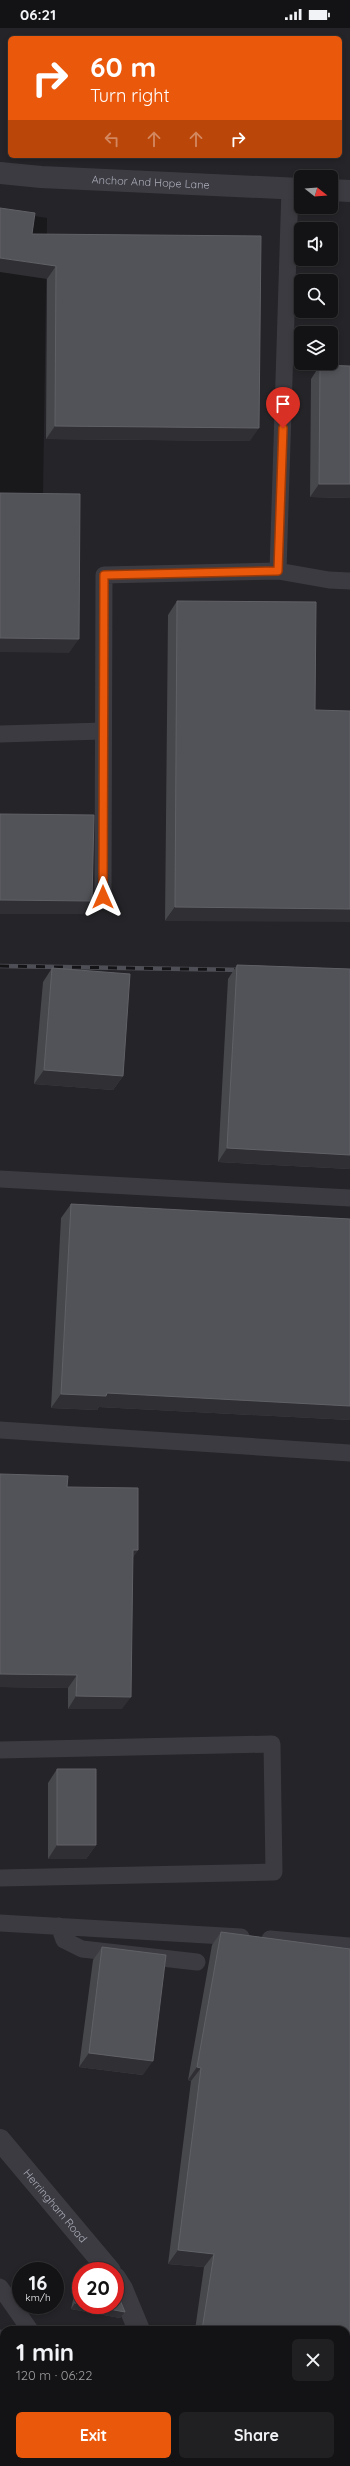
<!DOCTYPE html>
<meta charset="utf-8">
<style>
body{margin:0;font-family:Quicksand,sans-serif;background:#202022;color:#f1f3f6;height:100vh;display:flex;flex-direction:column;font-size:15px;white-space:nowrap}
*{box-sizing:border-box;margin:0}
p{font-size:13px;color:#9d9ea0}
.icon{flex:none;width:22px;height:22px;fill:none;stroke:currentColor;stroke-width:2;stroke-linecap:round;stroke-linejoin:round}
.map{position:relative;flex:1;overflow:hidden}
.details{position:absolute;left:0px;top:2298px;width:350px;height:140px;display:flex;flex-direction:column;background:#131214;border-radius:12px 12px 0 0;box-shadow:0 2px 6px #0003,0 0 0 1px #323234}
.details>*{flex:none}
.guide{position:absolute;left:8px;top:8px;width:334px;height:122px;border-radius:6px;box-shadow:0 2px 6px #0003,0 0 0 1px #323234;background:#ea580c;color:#fff;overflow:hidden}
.needle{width:26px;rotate:107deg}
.fabs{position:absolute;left:294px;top:142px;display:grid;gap:8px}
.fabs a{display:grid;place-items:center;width:44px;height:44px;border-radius:6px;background:#131214;box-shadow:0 2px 6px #0003,0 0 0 1px #323234;font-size:20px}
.speed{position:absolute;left:12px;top:2234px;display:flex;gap:8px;font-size:20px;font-weight:700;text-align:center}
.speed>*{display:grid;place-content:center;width:52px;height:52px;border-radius:50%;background:#131214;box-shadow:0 2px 6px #0003,0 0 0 1px #323234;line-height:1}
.speed small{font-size:10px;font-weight:400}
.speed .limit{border:6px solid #d22;background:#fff;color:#111}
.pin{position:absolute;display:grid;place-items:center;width:34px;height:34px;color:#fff;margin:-41px -17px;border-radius:50% 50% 50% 0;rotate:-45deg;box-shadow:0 0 4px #0007}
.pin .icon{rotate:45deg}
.me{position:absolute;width:44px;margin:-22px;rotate:0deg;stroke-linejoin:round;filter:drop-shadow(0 0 3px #0008)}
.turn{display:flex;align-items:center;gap:14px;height:84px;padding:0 16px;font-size:18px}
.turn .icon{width:52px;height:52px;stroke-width:2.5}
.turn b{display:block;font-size:28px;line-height:34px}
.lanes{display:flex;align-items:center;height:38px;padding:0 16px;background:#0003;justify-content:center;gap:20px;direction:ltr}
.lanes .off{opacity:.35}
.round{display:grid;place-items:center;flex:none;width:42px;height:42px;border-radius:6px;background:#202022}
.summary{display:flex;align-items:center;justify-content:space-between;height:68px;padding:0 16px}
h1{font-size:24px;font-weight:800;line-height:30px}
.action{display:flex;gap:8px;margin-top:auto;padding:8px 16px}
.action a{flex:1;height:46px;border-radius:6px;background:#ea580c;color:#fff;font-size:16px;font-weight:800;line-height:46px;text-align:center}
.action a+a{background:#202022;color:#f1f3f6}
.status{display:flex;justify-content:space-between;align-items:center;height:28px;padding:0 20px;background:#131214;direction:ltr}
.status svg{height:11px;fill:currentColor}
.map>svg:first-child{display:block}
.built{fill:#252428;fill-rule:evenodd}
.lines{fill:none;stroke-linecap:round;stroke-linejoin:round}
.lane{stroke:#3b3b41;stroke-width:17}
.street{stroke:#3b3b41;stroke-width:22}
.rail-casing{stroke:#4e4f56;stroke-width:4.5}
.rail{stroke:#141316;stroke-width:3;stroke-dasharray:9;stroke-linecap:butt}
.wall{fill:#47484c}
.shaded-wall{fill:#303034}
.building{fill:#525358;stroke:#606167}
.route-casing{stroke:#983908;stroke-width:10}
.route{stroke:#ea580c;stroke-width:7}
.labels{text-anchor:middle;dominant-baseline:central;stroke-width:4;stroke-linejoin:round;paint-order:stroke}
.street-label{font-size:11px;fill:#abadba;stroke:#141316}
</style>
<div class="status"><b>06:21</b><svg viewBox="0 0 49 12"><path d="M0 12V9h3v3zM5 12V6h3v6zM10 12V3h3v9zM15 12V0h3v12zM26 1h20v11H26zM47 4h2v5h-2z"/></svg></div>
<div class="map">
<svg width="350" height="2438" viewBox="0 0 350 2438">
<rect width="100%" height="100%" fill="#19181b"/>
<!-- built -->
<path class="built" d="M 0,0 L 350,0 L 350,2438 L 0,2438 L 0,467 L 43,466 L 47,190 L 0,183 ZM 10,10 L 340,10 L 340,128 L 10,128 ZM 301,149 L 331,149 L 331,179 L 301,179 ZM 301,201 L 331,201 L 331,231 L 301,231 ZM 301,253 L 331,253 L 331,283 L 301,283 ZM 301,305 L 331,305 L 331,335 L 301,335 ZM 21,2243 L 55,2243 L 55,2277 L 21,2277 ZM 81,2243 L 115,2243 L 115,2277 L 81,2277 ZM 4,2302 L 346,2302 L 346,2434 L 4,2434 Z"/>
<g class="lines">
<!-- lane -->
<path class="lane" d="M 278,543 L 329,552 L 350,553
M 0,706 L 103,703
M 103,869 L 104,547 L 278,543 L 290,160
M 0,1151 L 350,1170
M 0,1402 L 350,1425
M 0,1722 L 272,1716 L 274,1844 L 0,1850
M 0,1895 L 241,1909
M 59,1898 L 64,1912 L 82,1921 L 197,1934
M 270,1911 L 350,1918
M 0,2259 L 30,2302
M 0,2310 L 4,2311"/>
<!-- street -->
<g class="street">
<path id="s1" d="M 0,145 L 41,149 L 301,161"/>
<path d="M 331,162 L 350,163"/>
<path id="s2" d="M 0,2112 L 110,2243"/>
<path d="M 115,2250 L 122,2261 L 139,2302"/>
<path d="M 135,2438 L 135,2434"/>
</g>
<!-- rail casing -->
<g class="rail-casing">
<path id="rail" d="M 0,938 L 246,942"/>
</g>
<!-- rail -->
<use href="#rail" class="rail"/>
</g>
<!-- wall -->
<path class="wall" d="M 32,206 L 250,413 L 46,411 L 47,251 Z
M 320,337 L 350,470 L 310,469 L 311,351 Z
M 177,573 L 315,682 L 165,893 L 168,587 Z
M 237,937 L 350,941 L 350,1141 L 218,1134 L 228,951 Z
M 52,940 L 123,1048 L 113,1062 L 34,1056 L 43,954 Z
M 71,1176 L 350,1191 L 350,1392 L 99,1379 L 97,1382 L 51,1380 L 61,1190 Z
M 0,1446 L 67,1459 L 138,1522 L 133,1529 L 122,1681 L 68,1681 L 68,1660 L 0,1659 Z
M 57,1741 L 96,1817 L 86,1831 L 48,1831 L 48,1755 Z
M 221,1904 L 350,1921 L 350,2438 L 174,2438 L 174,2434 L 346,2434 L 346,2302 L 195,2302 L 204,2239 L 168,2236 L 191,2053 L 188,2052 L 212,1917 Z
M 102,1919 L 143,2047 L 79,2039 L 93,1932 Z
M 83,2239 L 88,2243 L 81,2243 L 81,2277 L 125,2284 L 120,2290 L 71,2281 L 79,2245 Z"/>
<!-- shaded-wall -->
<path class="shaded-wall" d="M 0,230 L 56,238 L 47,251 L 0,244 Z
M 55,398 L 259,400 L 250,413 L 46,411 Z
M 319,456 L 350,456 L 350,470 L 310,469 Z
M 0,610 L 79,611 L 69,625 L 0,624 Z
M 0,872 L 92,873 L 83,886 L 0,886 Z
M 175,879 L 350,881 L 350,894 L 165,893 Z
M 44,1042 L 123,1048 L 113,1062 L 34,1056 Z
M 227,1120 L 350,1127 L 350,1141 L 218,1134 Z
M 107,1365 L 350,1378 L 350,1392 L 99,1379 L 97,1382 L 51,1380 L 61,1366 Z
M 133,1522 L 138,1522 L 129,1534 Z
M 0,1646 L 77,1647 L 68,1660 L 0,1659 Z
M 76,1668 L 131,1669 L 122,1681 L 68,1681 Z
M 57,1817 L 96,1817 L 86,1831 L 48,1831 Z
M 89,2025 L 153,2033 L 143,2047 L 79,2039 Z
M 197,2039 L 201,2040 L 191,2053 L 188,2052 Z
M 178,2222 L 214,2226 L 204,2239 L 168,2236 Z
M 75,2275 L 81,2276 L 81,2277 L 87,2277 L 125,2284 L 120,2290 L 71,2281 Z"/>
<!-- building -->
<path class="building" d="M 0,180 L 35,185 L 32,206 L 261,208 L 259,400 L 55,398 L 56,238 L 0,230 Z
M 320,337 L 350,338 L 350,456 L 319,456 Z
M 0,465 L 80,466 L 79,611 L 0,610 Z
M 177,573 L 316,574 L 315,682 L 350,683 L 350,881 L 175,879 Z
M 0,786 L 94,787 L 92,873 L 0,872 Z
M 237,937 L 350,941 L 350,1127 L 227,1120 Z
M 52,940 L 130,946 L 123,1048 L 44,1042 Z
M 71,1176 L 350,1191 L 350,1378 L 107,1365 L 106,1368 L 61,1366 Z
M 0,1446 L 68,1448 L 67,1459 L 138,1460 L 138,1522 L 133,1522 L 131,1669 L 76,1668 L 77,1647 L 0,1646 Z
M 57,1741 L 96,1741 L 96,1817 L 57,1817 Z
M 221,1904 L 350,1921 L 350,2438 L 181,2438 L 182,2434 L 346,2434 L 346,2302 L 202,2302 L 214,2226 L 178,2222 L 201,2040 L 197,2039 Z
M 102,1919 L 166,1927 L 153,2033 L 89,2025 Z
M 83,2239 L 88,2243 L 82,2243 Z
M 81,2248 L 81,2276 L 75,2275 Z
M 115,2268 L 120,2272 L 125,2284 L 87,2277 L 115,2277 Z
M 0,2401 L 4,2402 L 4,2434 L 38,2434 L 37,2438 L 0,2438 Z"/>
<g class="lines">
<!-- route casing -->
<g class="route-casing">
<path id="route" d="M 103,869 L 104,547 L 278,543 L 283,400"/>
</g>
<!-- route -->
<use href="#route" class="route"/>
</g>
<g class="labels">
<!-- street labels -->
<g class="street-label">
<text stroke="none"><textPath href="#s1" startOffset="151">Anchor And Hope Lane</textPath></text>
<text stroke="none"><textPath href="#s2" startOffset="86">Herringham Road</textPath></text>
</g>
</g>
</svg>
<div class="fabs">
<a><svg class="needle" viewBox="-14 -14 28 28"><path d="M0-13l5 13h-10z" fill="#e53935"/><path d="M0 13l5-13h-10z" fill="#9d9ea0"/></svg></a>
<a><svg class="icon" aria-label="sound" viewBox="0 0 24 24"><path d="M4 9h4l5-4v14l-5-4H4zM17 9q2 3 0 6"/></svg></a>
<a><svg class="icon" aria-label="search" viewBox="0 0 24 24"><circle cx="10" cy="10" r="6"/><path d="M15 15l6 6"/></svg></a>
<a><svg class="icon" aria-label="layers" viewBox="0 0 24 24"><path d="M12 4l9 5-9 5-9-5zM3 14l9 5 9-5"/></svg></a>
</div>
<div class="speed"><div>16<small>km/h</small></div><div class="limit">20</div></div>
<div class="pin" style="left:283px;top:400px;background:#d93025"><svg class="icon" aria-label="arrive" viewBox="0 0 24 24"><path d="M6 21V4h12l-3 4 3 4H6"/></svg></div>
<svg class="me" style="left:103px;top:869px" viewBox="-20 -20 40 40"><path d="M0-17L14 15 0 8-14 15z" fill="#ea580c" stroke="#fff" stroke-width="4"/></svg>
<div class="guide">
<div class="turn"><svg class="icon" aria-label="right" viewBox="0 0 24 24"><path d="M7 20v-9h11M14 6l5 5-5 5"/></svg><div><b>60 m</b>Turn right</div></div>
<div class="lanes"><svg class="icon off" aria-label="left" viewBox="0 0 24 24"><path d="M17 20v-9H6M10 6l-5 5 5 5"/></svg><svg class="icon off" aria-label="ahead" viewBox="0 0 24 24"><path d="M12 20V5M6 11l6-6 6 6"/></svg><svg class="icon off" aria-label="ahead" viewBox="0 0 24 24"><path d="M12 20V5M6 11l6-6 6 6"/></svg><svg class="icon" aria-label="right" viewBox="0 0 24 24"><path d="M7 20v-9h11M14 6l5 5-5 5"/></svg></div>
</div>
<section class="details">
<div class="summary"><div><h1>1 min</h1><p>120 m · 06:22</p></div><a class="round"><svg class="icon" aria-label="close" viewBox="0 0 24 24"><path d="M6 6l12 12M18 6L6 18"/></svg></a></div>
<div class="action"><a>Exit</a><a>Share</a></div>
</section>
</div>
